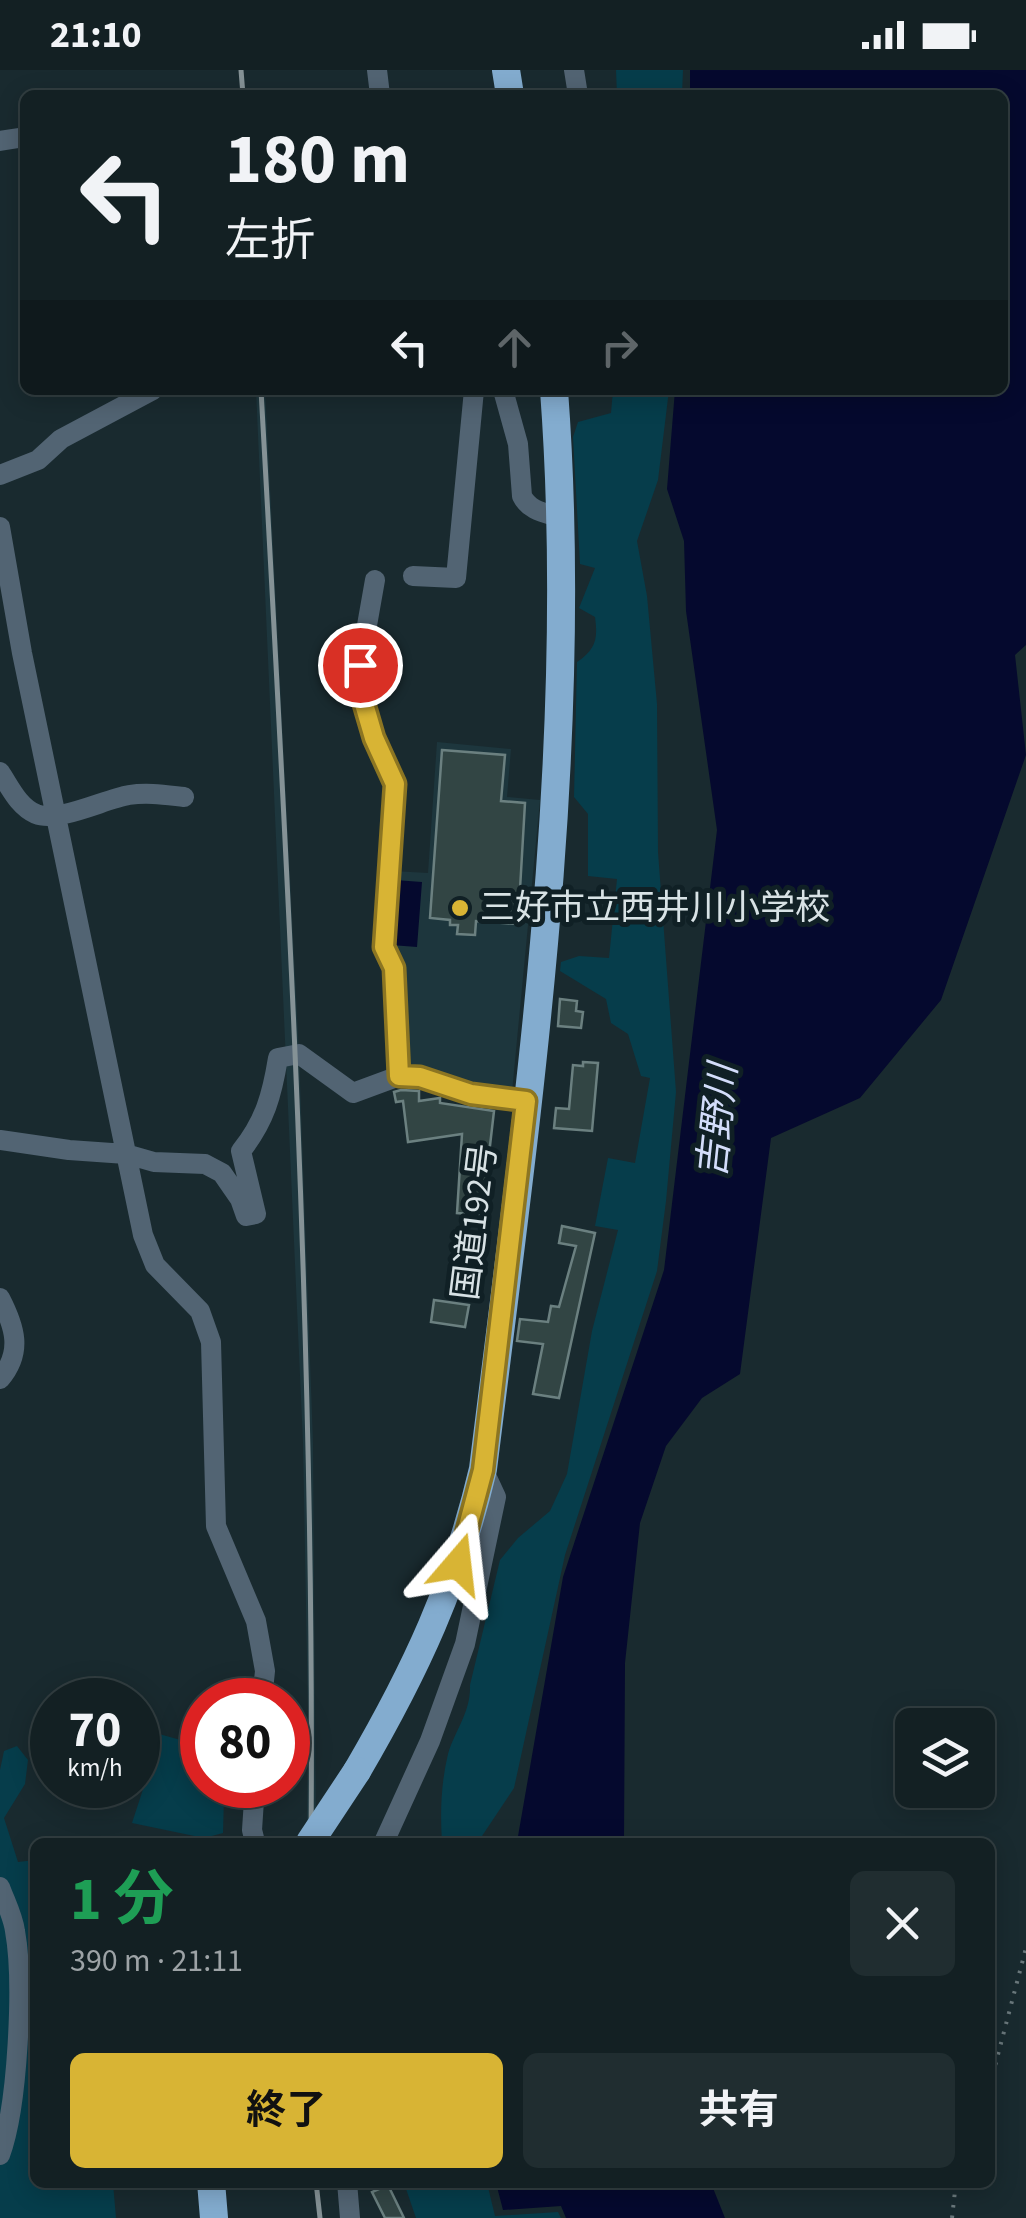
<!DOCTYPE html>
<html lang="ja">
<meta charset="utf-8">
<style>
body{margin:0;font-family:"Source Sans 3","Noto Sans JP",sans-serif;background:#202d30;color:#f1f3f6;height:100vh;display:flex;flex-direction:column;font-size:38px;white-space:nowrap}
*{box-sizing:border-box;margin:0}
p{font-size:32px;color:#9da3a6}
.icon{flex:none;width:55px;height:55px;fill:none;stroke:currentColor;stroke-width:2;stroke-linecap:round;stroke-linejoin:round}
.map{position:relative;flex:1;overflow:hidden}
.details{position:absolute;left:30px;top:1768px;width:965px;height:350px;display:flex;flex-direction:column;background:#132023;border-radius:15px;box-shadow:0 5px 25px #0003,0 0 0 2px #323e41}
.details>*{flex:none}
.banner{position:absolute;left:20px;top:20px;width:988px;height:305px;border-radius:15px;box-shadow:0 5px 25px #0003,0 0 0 2px #323e41;background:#132023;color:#f1f3f6;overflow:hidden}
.buttons{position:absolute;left:895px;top:1638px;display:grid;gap:20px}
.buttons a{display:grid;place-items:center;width:100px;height:100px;border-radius:15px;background:#132023;box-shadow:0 5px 25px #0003,0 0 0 2px #323e41;font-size:50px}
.speed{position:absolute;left:30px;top:1608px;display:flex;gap:20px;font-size:50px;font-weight:700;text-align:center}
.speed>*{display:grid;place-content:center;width:130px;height:130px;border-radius:50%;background:#132023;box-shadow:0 5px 25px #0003,0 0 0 2px #323e41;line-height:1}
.speed small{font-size:25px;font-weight:400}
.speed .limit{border:15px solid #d22;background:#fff;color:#111}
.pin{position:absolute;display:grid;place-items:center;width:85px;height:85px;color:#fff;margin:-42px;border:5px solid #fff;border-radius:50%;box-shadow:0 2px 10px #0007}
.me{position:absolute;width:110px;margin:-55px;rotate:17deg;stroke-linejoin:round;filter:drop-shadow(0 0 8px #0008)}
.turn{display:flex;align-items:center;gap:35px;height:210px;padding:0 40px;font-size:45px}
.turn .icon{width:130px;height:130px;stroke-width:2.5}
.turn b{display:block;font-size:70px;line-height:85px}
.lanes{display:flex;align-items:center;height:95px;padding:0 40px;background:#0003;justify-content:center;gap:50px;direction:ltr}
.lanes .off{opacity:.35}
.round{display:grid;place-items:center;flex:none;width:105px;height:105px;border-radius:15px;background:#202d30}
.summary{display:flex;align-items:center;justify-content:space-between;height:170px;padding:0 40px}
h1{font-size:60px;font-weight:700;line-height:75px;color:#1e9e55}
.action{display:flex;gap:20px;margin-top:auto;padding:20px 40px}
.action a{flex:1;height:115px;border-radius:15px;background:#d8b434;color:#111;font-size:40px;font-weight:700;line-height:115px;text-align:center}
.action a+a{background:#202d30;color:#f1f3f6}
.status{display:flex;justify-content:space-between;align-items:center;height:70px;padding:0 50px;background:#132023;direction:ltr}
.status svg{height:28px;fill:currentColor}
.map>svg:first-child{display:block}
.built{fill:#1d363d}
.green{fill:#063d4b}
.water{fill:#05092e}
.building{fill:#324544;stroke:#6b8080;stroke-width:2.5}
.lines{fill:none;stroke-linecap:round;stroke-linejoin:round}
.path{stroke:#6a787c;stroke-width:4;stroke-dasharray:2.5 8;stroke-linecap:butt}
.minor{stroke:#526473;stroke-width:20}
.trunk{stroke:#83accf;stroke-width:28}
.rail{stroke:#859296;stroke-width:5}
.trunk-bridge{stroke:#83accf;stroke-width:28}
.route-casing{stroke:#8c7522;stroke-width:25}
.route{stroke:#d8b434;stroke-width:18}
.poi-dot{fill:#d8b434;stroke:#102025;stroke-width:4}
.labels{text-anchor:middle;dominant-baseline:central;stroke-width:10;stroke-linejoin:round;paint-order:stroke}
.poi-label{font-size:35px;fill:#d8e2e5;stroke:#102025;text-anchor:start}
.street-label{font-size:35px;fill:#d8e2e5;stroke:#102025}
.water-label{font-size:38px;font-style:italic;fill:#d3ddfa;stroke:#102025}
</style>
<div class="status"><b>21:10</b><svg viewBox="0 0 49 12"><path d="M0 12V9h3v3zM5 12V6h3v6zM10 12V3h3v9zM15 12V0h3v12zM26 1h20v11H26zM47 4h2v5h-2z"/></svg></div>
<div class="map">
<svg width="1026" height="2148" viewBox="0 0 1026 2148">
<rect width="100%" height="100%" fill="#192a2f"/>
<!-- built -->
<path class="built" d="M 256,320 L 265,320 L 299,984 L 313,1373 L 316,1772 L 307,1772 L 308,1644 L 303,1373 Z
M 437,672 L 511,679 L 507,727 L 540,730 L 512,1022 L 468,1016 L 403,996 L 389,872 L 393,801 L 428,803 Z"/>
<!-- green -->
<path class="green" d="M 616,0 L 683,0 L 682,25 L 617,25 Z
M 613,320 L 669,320 L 658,410 L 637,471 L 647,526 L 657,634 L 658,782 L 676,1022 L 666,1131 L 657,1201 L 565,1485 L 514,1718 L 478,1772 L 442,1772 C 440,1743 441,1713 448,1684 C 455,1660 471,1642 470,1615 L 500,1490 L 518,1468 L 550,1441 L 567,1404 L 592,1261 L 618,1160 L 595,1156 L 608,1088 L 635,1093 L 650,1008 L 641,1006 L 628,964 L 611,953 L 606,929 L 560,901 L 561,892 L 579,886 L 609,888 L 617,809 L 588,806 L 588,744 L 574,727 L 577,592 C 596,579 598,569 595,547 L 579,538 L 595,498 L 580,494 L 573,367 L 578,352 L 611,343 Z
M 152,1662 L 202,1676 L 202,1715 L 243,1715 L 243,1726 L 224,1727 L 223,1763 L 204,1768 L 132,1753 L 147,1707 C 131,1686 137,1681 152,1662 Z
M 17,1676 L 28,1690 L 25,1714 L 4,1748 L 18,1792 L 35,1790 L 35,2112 L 113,2113 L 116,2148 L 0,2148 L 0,1700 L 4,1681 Z
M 404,2113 L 487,2113 L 495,2146 L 558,2142 L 561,2148 L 416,2148 Z"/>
<!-- water -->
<path class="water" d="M 690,0 L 1026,0 L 1026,575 L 1015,585 L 1026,685 L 941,930 L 860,1028 L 771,1068 L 740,1304 L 702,1328 L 666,1376 L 640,1453 L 625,1593 L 624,1772 L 517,1772 L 563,1507 L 664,1200 L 717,760 L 686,541 L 684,471 L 667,419 L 675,320 L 1002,320 L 1002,25 L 690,25 Z
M 395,810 L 422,812 L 417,877 L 391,875 Z
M 496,2113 L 711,2113 L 725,2148 L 566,2148 L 561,2136 L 503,2140 Z"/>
<!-- building -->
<path class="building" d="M 442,680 L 505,685 L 501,731 L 525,733 L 518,854 L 476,851 L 475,865 L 457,864 L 458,855 L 450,855 L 450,850 L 430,848 Z
M 560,929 L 577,931 L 576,941 L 583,942 L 581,958 L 558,956 Z
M 583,992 L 598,993 L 592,1061 L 554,1058 L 556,1038 L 569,1039 L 573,995 L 583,996 Z
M 401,1020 L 419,1021 L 419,1031 L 440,1028 L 440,1033 L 494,1041 L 482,1145 L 457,1143 L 462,1064 L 408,1072 L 403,1031 L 396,1032 L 394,1022 Z
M 562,1156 L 595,1163 L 559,1328 L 533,1324 L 543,1274 L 517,1271 L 520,1249 L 548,1252 L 551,1236 L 559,1237 L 576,1176 L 559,1173 Z
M 434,1230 L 469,1235 L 465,1257 L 431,1252 Z
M 388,2115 L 404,2148 L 385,2148 L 372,2122 Z"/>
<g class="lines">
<!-- path -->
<path class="path" d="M 990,2015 L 1026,1878
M 952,2148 L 956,2112"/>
<!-- minor -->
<path class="minor" d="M 377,0 L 380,25
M 574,0 L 578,25
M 0,71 L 25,67
M 503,320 L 518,374 L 522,426 C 529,441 546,443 561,448
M 0,405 L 38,390 L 61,369 L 153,320
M 0,457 L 22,583 L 143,1165 L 155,1195 L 200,1241 L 211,1272 L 216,1456 L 256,1551 L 265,1601 L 262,1630
M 413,506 L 456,508 L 474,320
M 375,510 L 360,595 L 363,627 L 374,668 L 395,715 L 384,877 L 394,898 L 399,1006
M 0,702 C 10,717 18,736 36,744 C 58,753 105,729 129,725 C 148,722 166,725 184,727
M 0,1070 L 69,1080 L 126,1084 L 154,1092 L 205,1094 L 222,1103 L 240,1129 L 246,1146 L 256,1144 L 241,1081 C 265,1051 272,1025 278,988 L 299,984 L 353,1023 L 399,1006 L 420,1007 L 471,1024 L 526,1031
M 0,1228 C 15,1257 23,1282 0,1309
M 255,1772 L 252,1760 L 255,1715
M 384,1772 L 430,1671 L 465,1574 L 496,1427 L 483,1399
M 0,1817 C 5,1831 13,1846 15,1861 C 24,1911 18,2037 0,2085
M 347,2112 L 350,2148"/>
<!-- trunk -->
<path class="trunk" d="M 506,0 L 510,25
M 357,1701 C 416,1600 456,1514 483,1399 C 527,1042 581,680 554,320
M 211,2112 L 214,2148"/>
<!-- rail -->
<path class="rail" d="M 241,0 L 243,25
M 261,320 C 288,803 315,1288 311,1772
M 316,2112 L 320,2148"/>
<!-- trunk-bridge -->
<path class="trunk-bridge" d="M 310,1772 L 357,1701"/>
</g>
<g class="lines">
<!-- route casing -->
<g class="route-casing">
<path id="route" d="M 360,595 L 362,627 L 374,668 L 395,714 L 384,877 L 394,898 L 399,1006 L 420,1007 L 471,1024 L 526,1031 L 483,1400 L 458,1494"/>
</g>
<!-- route -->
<use href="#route" class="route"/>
</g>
<!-- markers -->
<circle class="poi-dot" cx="460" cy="838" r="10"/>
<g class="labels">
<!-- poi labels -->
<g class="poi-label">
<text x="480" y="838">三好市立西井川小学校</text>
</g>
<!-- street labels -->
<g class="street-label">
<text transform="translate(475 1152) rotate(-83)">国道192号</text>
</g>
<!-- water labels -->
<g class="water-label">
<text transform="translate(718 1051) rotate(-84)">吉野川</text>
</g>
</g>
</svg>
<div class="buttons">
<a><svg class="icon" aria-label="layers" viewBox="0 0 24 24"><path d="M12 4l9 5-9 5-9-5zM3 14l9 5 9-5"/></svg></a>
</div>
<div class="speed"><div>70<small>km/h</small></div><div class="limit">80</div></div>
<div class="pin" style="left:360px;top:595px;background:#d93025"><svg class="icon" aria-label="arrive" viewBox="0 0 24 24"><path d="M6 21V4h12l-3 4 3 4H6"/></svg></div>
<svg class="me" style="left:458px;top:1494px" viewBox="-20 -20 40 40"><path d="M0-17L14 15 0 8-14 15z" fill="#d8b434" stroke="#fff" stroke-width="4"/></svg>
<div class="banner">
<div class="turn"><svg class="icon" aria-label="left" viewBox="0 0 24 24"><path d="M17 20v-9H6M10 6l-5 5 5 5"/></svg><div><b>180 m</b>左折</div></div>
<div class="lanes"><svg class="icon" aria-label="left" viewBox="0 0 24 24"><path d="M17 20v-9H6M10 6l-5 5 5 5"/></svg><svg class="icon off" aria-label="ahead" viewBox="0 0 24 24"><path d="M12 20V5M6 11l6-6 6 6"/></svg><svg class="icon off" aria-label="right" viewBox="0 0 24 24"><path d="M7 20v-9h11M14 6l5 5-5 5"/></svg></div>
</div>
<section class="details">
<div class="summary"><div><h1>1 分</h1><p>390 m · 21:11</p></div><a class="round"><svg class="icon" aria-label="close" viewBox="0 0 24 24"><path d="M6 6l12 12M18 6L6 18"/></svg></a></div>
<div class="action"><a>終了</a><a>共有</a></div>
</section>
</div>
